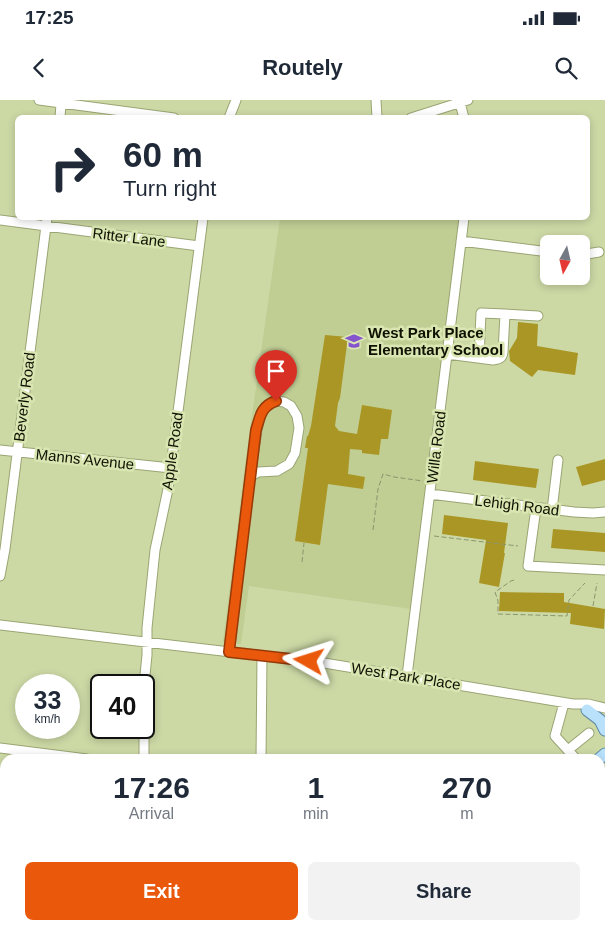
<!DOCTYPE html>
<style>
body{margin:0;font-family:Arial,sans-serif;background:#f2f2f3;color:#1f2937;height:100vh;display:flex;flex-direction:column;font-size:19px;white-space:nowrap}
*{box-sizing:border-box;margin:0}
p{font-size:16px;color:#747a83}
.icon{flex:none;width:28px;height:28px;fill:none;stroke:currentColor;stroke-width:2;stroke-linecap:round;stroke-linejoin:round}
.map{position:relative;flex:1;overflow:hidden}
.side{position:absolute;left:0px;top:654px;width:605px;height:176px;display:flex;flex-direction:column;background:#fff;border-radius:15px 15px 0 0;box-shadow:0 2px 8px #0003}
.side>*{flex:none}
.guide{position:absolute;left:15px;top:15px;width:575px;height:105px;border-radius:8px;box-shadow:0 2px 8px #0003;background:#fff;color:#1f2937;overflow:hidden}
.needle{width:32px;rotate:188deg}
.tools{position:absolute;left:540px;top:135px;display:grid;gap:10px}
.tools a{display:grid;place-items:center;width:50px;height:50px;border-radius:8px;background:#fff;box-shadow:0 2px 8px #0003;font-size:25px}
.speed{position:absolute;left:15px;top:574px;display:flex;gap:10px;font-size:25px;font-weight:700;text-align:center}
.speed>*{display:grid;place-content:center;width:65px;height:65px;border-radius:50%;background:#fff;box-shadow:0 2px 8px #0003;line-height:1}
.speed small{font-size:12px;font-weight:400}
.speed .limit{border:2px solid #111;border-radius:8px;background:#fff;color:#111}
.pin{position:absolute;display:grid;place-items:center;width:42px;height:42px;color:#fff;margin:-51px -21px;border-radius:50% 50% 50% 0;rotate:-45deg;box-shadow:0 0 5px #0007}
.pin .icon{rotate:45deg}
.me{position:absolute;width:55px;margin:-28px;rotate:276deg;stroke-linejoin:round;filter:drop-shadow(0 0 4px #0008)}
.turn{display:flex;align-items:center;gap:18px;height:105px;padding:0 25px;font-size:22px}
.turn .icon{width:65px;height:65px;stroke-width:2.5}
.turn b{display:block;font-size:35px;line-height:42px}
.eta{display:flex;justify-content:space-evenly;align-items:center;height:85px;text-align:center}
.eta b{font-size:30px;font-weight:700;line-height:35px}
.cta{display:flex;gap:10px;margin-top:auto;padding:10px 25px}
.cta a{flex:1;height:58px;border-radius:8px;background:#ea580c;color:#fff;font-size:20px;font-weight:700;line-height:58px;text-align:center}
.cta a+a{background:#f2f2f3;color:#1f2937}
.status{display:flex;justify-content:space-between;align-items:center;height:35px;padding:0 25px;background:#fff;direction:ltr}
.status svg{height:14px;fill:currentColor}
header{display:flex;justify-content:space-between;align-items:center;height:65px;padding:0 25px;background:#fff;font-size:22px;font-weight:700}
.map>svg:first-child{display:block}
.built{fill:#c0ce94}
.green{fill:#e8a36a}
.building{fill:#aa9624}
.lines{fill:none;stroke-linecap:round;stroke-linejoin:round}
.minor-casing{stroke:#99a573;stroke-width:11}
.major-casing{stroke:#5f8ba3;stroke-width:13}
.path{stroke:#8b956d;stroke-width:1;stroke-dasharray:5 2.5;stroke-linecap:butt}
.minor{stroke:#fff;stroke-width:9}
.major{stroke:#b9e1fc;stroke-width:11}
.route-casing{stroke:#983908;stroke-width:12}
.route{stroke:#ea580c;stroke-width:9}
.labels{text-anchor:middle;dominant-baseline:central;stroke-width:5;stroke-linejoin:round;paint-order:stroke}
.street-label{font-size:15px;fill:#0e1101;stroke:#d9e6b2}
.poi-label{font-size:15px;font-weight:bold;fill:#0e1101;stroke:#d9e6b2;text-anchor:start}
</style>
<div class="status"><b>17:25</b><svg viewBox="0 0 49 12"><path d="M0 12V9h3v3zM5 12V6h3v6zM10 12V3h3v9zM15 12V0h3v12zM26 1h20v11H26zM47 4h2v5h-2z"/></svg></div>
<header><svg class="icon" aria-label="back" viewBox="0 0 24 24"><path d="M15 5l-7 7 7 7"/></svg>Routely<svg class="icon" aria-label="search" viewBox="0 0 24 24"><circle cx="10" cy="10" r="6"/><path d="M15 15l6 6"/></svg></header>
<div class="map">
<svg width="605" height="829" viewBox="0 0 605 829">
<rect width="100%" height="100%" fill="#ccd9a5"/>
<!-- built -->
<path class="built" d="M 280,118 L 462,118 L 411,509 L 249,486 L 241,544 L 223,542 L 245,365 Z
M 160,825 L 379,825 L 374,829 L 160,829 Z"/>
<!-- green -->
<path class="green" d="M 605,689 L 605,783 L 600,783 L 600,693 Z"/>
<!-- building -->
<path class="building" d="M 518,222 L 538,224 L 537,246 L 578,253 L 575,275 L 538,270 L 532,277 L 510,261 L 509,251 L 517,238 Z
M 325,235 L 348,237 L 340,298 L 338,303 L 335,326 L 339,331 L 357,334 L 362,305 L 392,310 L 388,339 L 381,339 L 379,355 L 362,353 L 362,350 L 350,349 L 348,374 L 365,377 L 363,389 L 328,384 L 320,445 L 295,441 L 308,348 L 305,348 L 307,336 L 308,336 L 311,326 Z
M 605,359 L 605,380 L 582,386 L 576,367 Z
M 475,361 L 539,369 L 536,388 L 473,380 Z
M 444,415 L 508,423 L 504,453 L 505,453 L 499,487 L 479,483 L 486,440 L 442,434 Z
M 553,429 L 605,433 L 605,452 L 551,448 Z
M 500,492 L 564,493 L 564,502 L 605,509 L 604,529 L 570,524 L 571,513 L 499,511 Z"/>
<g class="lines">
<!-- minor casing -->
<g class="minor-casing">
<path id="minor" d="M 39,0 L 174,18
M 376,0 L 377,18
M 460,3 L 464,18
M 60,18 L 61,3
M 229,18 L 236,0
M 411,18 L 468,0
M 0,120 L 199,146
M 461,141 L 549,152
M 581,155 L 599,152
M 447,254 L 493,260 C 499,259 502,259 503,252 L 505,214 L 538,216
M 479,258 L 481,213 L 505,214
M 0,350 L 171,368
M 430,394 L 574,412 L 593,413 L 605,412
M 536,408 L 528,466 L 605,470
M 552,410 L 558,360
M 0,476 L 5,449 L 47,118
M 0,525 L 324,563 L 573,604 L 588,604 L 605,608
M 229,552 L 250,377 L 257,330 L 261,313 L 265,307 L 270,303 L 276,301 L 284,302 L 291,306 L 297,316 L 299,328 L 295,353 L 289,364 L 277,371 L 258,372 L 250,377
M 407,576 L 464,118
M 144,585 L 147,555 L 147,528 L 155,450 L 168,389 L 203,118
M 564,603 L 555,636 L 576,659
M 144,627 L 144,659
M 0,648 L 87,659
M 568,650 L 589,633
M 261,659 L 262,556
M 600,737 L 605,732
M 600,757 L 605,758
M 0,771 L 5,771
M 150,825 L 150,829
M 462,825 L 466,829
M 528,829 L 533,825"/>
</g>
<!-- major casing -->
<g class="major-casing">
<path id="major" d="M 587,610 L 600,620 L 605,630
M 599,659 L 605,654
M 600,677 L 605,673
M 389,829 L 394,825
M 412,829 L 417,825"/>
</g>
<!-- path -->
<path class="path" d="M 373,430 L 378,389 L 383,374 L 394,377 L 423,381
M 434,436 L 518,446
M 302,462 L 304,443
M 514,480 L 511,481 L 495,492 L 498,501 L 498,514 L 567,516 L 569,500 L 585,483
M 593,506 L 597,483"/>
<!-- minor -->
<use href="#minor" class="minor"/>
<!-- major -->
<use href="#major" class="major"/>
</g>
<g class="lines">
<!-- route casing -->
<g class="route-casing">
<path id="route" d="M 276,301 C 261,306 260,317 256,330 L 229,552 L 309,561"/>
</g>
<!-- route -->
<use href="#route" class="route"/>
</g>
<!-- icons -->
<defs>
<g id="school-bare" transform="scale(1.35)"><path d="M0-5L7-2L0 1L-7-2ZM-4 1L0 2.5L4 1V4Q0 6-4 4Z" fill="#8555cd" stroke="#d9e6b2" stroke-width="2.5" paint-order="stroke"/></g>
</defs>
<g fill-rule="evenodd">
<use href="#school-bare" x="354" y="241"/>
</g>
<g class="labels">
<!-- street labels -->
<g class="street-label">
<text transform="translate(129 137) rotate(7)">Ritter Lane</text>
<text transform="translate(24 297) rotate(-83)">Beverly Road</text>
<text transform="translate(436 347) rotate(-83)">Willa Road</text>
<text transform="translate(172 351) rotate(-82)">Apple Road</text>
<text transform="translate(85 359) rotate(6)">Manns Avenue</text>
<text transform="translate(517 405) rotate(7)">Lehigh Road</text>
<text transform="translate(406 576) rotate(9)">West Park Place</text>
</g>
<!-- poi labels -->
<g class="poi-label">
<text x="368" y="232">West Park Place<tspan x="368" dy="17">Elementary School</tspan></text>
</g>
</g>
</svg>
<div class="tools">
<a><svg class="needle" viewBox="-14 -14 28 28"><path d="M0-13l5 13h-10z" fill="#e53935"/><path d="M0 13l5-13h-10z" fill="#747a83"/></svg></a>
</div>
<div class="speed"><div>33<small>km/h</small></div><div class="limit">40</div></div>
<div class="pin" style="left:276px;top:301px;background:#d93025"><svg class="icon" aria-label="arrive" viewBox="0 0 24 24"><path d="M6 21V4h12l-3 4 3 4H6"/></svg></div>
<svg class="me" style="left:309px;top:561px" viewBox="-20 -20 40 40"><path d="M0-17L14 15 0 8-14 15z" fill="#ea580c" stroke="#fff" stroke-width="4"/></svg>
<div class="guide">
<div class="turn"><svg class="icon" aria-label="right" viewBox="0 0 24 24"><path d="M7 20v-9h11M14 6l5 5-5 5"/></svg><div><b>60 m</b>Turn right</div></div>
</div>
<section class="side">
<div class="eta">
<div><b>17:26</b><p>Arrival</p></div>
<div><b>1</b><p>min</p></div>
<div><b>270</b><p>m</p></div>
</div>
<div class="cta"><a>Exit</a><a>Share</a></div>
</section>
</div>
